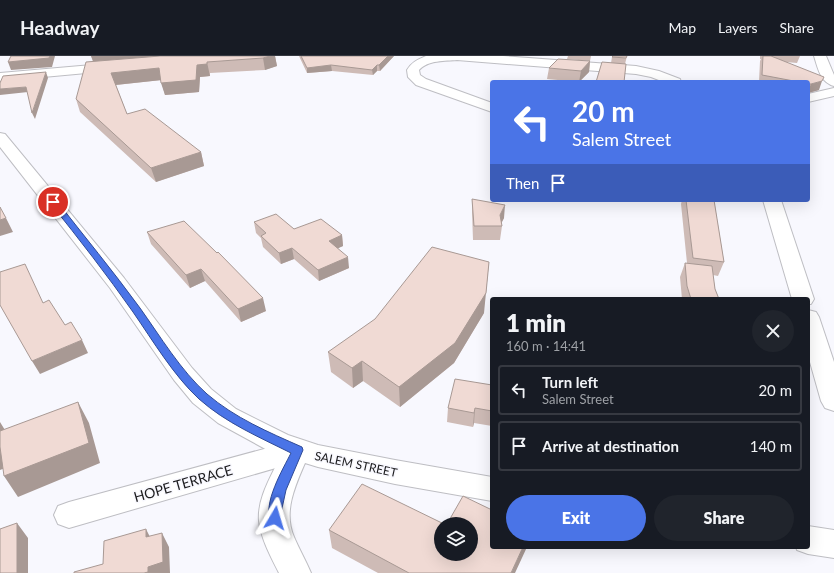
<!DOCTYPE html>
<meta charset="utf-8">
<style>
body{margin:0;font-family:Lato,sans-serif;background:#20242c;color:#f1f3f6;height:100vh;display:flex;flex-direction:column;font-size:15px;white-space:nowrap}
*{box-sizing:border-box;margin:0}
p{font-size:13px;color:#9ea1a6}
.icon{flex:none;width:22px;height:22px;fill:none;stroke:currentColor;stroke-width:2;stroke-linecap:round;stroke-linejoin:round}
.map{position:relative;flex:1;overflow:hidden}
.details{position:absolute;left:490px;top:241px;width:320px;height:252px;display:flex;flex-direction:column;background:#171b24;border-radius:4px;box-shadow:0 4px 16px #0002}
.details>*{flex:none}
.guide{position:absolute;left:490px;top:24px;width:320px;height:122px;border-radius:4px;box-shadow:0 4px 16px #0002;background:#4a74e7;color:#fff;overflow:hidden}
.buttons{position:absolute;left:434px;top:461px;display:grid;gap:8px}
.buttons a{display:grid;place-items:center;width:44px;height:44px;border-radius:50%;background:#171b24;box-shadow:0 4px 16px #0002;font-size:20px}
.pin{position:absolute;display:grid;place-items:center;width:34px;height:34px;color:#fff;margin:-17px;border:2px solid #fff;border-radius:50%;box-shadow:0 1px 4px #0007}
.me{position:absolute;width:44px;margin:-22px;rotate:7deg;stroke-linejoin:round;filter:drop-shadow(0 0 3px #0008)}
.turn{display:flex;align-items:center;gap:14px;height:84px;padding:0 16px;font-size:18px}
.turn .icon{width:52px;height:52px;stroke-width:2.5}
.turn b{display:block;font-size:28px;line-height:34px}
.then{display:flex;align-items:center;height:38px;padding:0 16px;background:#0003;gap:8px;font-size:15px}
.round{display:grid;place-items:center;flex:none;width:42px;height:42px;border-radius:21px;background:#20242c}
.headline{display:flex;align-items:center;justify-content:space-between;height:68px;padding:0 16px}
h1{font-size:24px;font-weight:800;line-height:30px}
.button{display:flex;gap:8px;margin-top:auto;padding:8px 16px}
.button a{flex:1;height:46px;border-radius:24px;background:#4a74e7;color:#fff;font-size:16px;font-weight:800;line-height:46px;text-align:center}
.button a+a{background:#20242c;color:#f1f3f6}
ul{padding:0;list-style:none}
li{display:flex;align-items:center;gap:12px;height:50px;margin:0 8px 6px;padding:0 8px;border:2px solid #363941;border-radius:4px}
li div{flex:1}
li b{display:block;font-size:15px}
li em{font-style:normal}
header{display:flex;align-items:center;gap:24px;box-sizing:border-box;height:56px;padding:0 20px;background:#171b24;border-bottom:1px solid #363941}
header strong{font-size:19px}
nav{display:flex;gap:22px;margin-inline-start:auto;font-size:14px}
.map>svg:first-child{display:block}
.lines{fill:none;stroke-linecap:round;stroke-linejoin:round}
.minor-casing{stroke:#bebec3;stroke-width:2}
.secondary-casing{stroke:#bebec3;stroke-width:2}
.minor{fill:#fff;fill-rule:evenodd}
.secondary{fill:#fff;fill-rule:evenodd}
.wall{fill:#cebbb6}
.shaded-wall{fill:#a89994}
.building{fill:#f0dad4;stroke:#a89994}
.route{fill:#4a74e7;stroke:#304b96}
.labels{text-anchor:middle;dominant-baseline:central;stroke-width:3;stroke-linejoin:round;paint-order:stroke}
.street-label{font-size:12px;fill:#1c1c1e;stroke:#f8f8fe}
.near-street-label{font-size:14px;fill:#1c1c1e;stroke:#f8f8fe}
</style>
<header>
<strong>Headway</strong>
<nav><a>Map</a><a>Layers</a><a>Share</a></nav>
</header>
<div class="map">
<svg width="834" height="517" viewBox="0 0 834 517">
<rect width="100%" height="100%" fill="#f8f8fe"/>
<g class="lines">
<!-- minor casing -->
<g class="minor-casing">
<path id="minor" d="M 426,0 L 503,0 L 636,10 L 659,15 L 680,23 L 681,26 L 664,26 L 651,21 L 636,18 L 457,4 C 445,5 428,4 419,14 L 420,19 L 426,23 L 492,47 L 492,56 L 416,29 L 408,21 L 407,14 C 412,6 417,4 426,0 Z
M 814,0 L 826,0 L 834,19 L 834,30 C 820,26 818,12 814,0 Z
M 115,7 L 119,8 L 121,11 L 119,14 L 0,25 L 0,17 Z
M 834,32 L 834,40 L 808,46 L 808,38 Z
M 763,144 L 781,144 L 814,243 L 811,248 L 808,248 L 808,243 L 792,243 Z
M 808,254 L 816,256 L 819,261 L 834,306 L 834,355 L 825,352 L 821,345 L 808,299 Z
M 297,384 L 307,387 L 311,395 L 307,403 L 69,472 L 58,468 L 54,459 L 58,450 L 69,446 Z"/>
</g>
<!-- secondary casing -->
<g class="secondary-casing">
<path id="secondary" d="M 0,77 L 5,78 L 124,222 L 192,312 L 211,333 L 236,353 L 288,379 L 318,389 L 395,404 L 492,421 L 492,445 L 395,428 L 318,411 L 305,407 C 295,430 283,456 294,481 C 299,493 306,505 311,517 L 279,517 C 271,501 261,483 259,465 C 257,442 272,419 281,399 L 269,395 L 218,367 L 193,347 L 174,324 L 110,232 L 0,91 Z
M 808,470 L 834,474 L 834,502 L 808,498 L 797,494 L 796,491 L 808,491 Z"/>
</g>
<!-- minor -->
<use href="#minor" class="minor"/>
<!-- secondary -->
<use href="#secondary" class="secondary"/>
</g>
<!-- wall -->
<path class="wall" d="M 91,0 L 275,0 L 277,10 L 265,14 L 210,17 L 210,20 L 200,21 L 199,36 L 165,39 L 161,24 L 116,29 L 127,58 L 201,96 L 204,110 L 156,126 L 80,56 L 76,43 L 93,6 Z
M 299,0 L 394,0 L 380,15 L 377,15 L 373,19 L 332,15 L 307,17 Z
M 568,0 L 591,0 L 590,5 L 567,3 Z
M 627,0 L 625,8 L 611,7 L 612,1 Z
M 760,0 L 800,0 L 797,7 L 786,6 L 819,34 L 808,37 L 808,26 L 759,26 L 760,5 L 761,3 L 760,3 Z
M 590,5 L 589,16 L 579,26 L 547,23 L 549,12 Z
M 472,143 L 504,162 L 501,167 L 502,170 L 500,184 L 473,184 L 472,156 Z
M 682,144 L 714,144 L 724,206 L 718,220 L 713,219 L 715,233 L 719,243 L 682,243 L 680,221 L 685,207 L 687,207 L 681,148 Z
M 254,166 L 294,173 L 342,179 L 343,190 L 338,192 L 349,212 L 319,225 L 294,203 L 281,208 L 263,191 L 261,182 L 256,177 Z
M 147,176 L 266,255 L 241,266 L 205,225 L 190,232 L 151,188 Z
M 484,257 L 454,307 L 400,351 L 363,325 L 353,332 L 331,316 L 328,296 Z
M 492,329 L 492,370 L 474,367 L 473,371 L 447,366 L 448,352 Z
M 329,474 L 515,517 L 378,517 L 332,492 Z"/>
<!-- shaded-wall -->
<path class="shaded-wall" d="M 50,0 L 55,0 L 52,11 L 11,14 L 8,6 Z
M 91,0 L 174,0 L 94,7 Z
M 270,0 L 275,0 L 277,10 L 265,14 L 263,2 Z
M 388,0 L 394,0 L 380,15 L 379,9 Z
M 590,5 L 589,16 L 579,26 L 581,15 Z
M 207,6 L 210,20 L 200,21 L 199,36 L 165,39 L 161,27 L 197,9 Z
M 331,9 L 332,15 L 307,17 L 307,12 Z
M 377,9 L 377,15 L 373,19 L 372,14 Z
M 159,12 L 162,24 L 115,29 L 111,17 Z
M 46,16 L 48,22 L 35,63 L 32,57 Z
M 822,25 L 819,34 L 808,37 L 808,35 L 811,28 Z
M 26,31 L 28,36 L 0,39 L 0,33 Z
M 201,96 L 204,110 L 156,126 L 151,112 Z
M 505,149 L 504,162 L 500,170 L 500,159 Z
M 6,162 L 13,176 L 0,180 L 0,164 Z
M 342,179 L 343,190 L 330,196 L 329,185 Z
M 292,192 L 294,203 L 281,208 L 279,197 Z
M 348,201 L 349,212 L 319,225 L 318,214 Z
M 489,206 L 484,257 L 454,307 L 400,351 L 399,331 Z
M 201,213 L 205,225 L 190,232 L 186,219 Z
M 263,242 L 266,255 L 241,266 L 238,253 Z
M 82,284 L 88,297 L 40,318 L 32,305 Z
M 362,305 L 363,325 L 353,332 L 352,312 Z
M 78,346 L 89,367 L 100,407 L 18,441 L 4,420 Z
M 475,352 L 474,367 L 473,371 L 474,357 Z
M 0,366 L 8,379 L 13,409 L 0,414 Z
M 17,467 L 28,482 L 28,517 L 17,517 Z
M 146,473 L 153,487 L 146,481 Z
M 162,477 L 169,491 L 170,517 L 144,517 L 148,511 Z
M 523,491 L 527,491 L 515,517 L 511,517 Z"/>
<!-- building -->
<path class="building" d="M 11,0 L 50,0 L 49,2 L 8,6 Z
M 160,0 L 270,0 L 263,2 L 207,6 L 207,8 L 197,9 L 196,24 L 161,27 L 159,12 L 111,17 L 127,58 L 145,53 L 201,96 L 151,112 L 76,43 L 86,6 Z
M 301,0 L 388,0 L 379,9 L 377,9 L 372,14 L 331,9 L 307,12 Z
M 613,0 L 627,0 L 626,2 L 612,1 Z
M 763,0 L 771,0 L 824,21 L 822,25 L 811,28 L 808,28 L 808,26 L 799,26 L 762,19 Z
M 558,3 L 590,5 L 581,15 L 549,12 Z
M 602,6 L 626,8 L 624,26 L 596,26 Z
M 46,16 L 32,57 L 26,31 L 0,33 L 0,27 L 3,20 Z
M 472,143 L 505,149 L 500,159 L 502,170 L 474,170 Z
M 686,144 L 714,144 L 724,206 L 693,202 Z
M 0,151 L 6,162 L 0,164 Z
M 276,158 L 294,173 L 321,163 L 342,179 L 329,185 L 348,201 L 318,214 L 292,192 L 279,197 L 261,180 L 266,177 L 254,166 Z
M 184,165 L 217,197 L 218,196 L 263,242 L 238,253 L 201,213 L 186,219 L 147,176 Z
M 432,191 L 489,206 L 486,237 L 455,287 L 399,331 L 362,305 L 352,312 L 328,296 L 375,263 Z
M 685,207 L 712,210 L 715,233 L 719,243 L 691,243 L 687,230 Z
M 25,208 L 43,247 L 49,244 L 65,269 L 71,266 L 82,284 L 32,305 L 0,249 L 0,216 Z
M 455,323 L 492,329 L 492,355 L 475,352 L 474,357 L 448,352 Z
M 78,346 L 89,387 L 4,420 L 0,391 L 0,375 Z
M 362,428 L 444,468 L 441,468 L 441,498 L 471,498 L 471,468 L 447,468 L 463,440 L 492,454 L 492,491 L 523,491 L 511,517 L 409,517 L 329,474 Z
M 17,467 L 17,517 L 0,517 L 0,473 Z
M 146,473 L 146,481 L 162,477 L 163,506 L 148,511 L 148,516 L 144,517 L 74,517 L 74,516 L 103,508 L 104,485 Z"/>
<!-- route -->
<path class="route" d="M 51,144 L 56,144 C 84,180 113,215 140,252 C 160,280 181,315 207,338 C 235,362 268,376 302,391 L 303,394 L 286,434 L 279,466 L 275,468 L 271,466 C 262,448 283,413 291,397 C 259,381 226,367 199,343 C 174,320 153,285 133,256 C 107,219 79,183 51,148 Z"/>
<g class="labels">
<!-- street labels -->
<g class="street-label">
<text transform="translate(356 408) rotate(12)">SALEM STREET</text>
</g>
<!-- near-street labels -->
<g class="near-street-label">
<text transform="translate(183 427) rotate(-16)">HOPE TERRACE</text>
</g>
</g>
</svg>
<div class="buttons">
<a><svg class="icon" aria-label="layers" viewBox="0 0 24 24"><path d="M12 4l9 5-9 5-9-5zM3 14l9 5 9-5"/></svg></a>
</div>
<div class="pin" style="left:53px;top:146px;background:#d93025"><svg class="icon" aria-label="arrive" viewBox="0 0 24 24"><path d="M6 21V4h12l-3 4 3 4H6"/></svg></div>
<svg class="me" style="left:275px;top:462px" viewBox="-20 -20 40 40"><path d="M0-17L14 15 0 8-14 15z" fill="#4a74e7" stroke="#fff" stroke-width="4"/></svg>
<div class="guide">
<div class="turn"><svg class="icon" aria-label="left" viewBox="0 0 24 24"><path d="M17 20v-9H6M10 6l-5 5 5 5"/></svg><div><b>20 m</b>Salem Street</div></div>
<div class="then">Then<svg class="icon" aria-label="arrive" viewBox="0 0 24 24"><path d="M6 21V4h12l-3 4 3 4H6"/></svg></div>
</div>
<section class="details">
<div class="headline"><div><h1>1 min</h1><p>160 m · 14:41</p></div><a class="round"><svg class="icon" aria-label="close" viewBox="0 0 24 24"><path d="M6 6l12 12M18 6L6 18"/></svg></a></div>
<ul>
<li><svg class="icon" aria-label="left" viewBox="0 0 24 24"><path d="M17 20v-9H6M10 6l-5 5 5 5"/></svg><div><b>Turn left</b><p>Salem Street</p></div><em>20 m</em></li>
<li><svg class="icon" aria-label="arrive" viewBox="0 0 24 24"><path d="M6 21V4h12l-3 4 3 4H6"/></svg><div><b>Arrive at destination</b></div><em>140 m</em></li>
</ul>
<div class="button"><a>Exit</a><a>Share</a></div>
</section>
</div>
